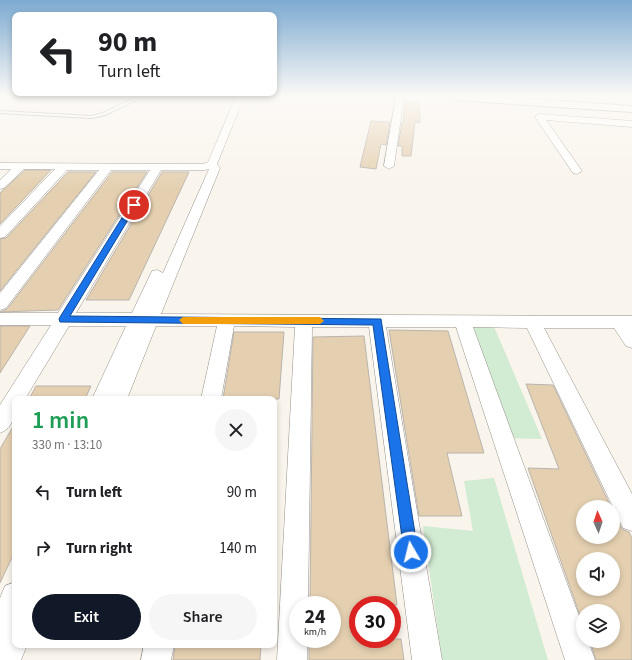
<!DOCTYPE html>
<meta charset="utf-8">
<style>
body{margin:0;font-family:"Source Sans 3",sans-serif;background:#f6f6f6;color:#202124;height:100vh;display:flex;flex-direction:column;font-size:15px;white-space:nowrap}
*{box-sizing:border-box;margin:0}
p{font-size:13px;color:#757577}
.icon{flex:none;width:22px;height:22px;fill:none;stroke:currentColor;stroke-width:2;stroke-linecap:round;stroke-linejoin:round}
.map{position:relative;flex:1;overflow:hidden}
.panel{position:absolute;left:12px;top:396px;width:265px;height:252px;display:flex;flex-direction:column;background:#fff;border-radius:8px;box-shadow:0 2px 6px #0003}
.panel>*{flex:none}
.top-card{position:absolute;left:12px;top:12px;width:265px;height:84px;border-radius:8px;box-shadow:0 2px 6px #0003;background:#fff;color:#202124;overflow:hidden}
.needle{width:26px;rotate:357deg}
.tools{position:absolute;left:576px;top:500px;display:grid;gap:8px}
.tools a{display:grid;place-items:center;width:44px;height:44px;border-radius:50%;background:#fff;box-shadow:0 2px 6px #0003;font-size:20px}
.speed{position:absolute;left:289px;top:596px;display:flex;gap:8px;font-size:20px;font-weight:700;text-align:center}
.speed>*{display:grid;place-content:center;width:52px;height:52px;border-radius:50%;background:#fff;box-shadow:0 2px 6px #0003;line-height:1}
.speed small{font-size:10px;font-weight:400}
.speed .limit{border:6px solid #d22;background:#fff;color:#111}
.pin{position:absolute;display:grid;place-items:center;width:34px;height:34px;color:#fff;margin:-17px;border:2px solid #fff;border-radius:50%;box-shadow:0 1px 4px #0007}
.me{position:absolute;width:44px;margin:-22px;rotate:352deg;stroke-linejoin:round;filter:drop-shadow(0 0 3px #0008)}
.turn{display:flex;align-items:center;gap:14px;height:84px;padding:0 20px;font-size:18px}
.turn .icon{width:52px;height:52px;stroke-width:2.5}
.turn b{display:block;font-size:28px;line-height:34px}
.round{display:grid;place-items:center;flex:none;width:42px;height:42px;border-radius:21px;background:#f6f6f6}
.head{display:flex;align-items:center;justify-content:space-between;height:68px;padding:0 20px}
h1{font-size:24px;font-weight:600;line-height:30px;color:#1e9e55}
.action{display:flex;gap:8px;margin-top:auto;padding:8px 20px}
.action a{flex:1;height:46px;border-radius:24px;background:#111827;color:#fff;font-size:16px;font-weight:600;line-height:46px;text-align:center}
.action a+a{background:#f6f6f6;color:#202124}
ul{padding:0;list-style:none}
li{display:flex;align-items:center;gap:12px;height:56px;padding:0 20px}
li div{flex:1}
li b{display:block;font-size:15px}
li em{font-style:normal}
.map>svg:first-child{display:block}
.green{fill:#d2ebd3}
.building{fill:#e4cfb0;stroke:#b9b4ad;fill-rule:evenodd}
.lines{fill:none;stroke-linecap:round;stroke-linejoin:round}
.lane-casing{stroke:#959089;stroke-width:2}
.street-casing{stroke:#959089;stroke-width:1}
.primary-casing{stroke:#959089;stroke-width:2}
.lane{fill:#fff;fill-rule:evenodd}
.street{fill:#fff;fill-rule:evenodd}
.primary{fill:#fff;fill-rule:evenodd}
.route{fill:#1a73e8;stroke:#114b97}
.slow{fill:#f59e0b}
</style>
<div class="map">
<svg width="632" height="660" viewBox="0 0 632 660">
<rect width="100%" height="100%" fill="#f9f4ec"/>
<!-- green -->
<path class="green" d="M 463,322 L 492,322 L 542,439 L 498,438 Z
M 494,478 L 548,660 L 442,660 L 423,526 L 473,531 L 464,481 Z"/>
<!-- building -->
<path class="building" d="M 405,102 L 419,103 L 420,123 L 415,122 L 411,156 L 402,156 L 402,146 L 398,146 L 402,123 L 403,123 Z
M 371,121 L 390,122 L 386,145 L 381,144 L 376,169 L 360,167 Z
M 25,170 L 51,170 L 0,224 L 0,193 Z
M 68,172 L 96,172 L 0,291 L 0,239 L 6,238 Z
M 112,172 L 147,172 L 58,310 L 0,312 L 7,309 Z
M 162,172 L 189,172 L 129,300 L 86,300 Z
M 0,326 L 30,326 L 0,373 Z
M 389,330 L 448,331 L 484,453 L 447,453 L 462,516 L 419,516 Z
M 234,332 L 284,332 L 279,399 L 223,399 Z
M 364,336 L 397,605 L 358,605 L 358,639 L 401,639 L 404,660 L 309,660 L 309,639 L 332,639 L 332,605 L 310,605 L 313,337 Z
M 526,384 L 553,385 L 611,507 L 583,507 L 583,537 L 613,537 L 613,511 L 622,529 L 629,532 L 632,538 L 632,660 L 596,660 L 590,641 L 613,641 L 613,611 L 583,611 L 582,621 L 528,468 L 559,469 ZM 583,559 L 613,559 L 613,589 L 583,589 Z
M 36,386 L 91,386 L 85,399 L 29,399 Z
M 15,423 L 15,551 L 0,583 L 0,449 Z
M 175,645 L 261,645 L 260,660 L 173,660 Z"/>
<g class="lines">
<!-- lane casing -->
<g class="lane-casing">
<path id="lane" d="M 137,97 L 142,97 L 105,115 L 92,118 L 0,113 L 0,111 L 92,116 L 103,113 Z"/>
</g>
<!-- street casing -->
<g class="street-casing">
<path id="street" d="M 236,97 L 244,97 L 217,164 L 220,168 L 161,314 L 632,316 L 632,348 L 626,346 L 614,328 L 544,328 L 632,494 L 632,531 L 623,528 L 527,328 L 473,327 L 583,627 L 583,641 L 588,641 L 595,660 L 565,660 L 456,327 L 386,327 L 442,660 L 412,660 L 369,327 L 312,327 L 308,605 L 298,605 L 298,639 L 307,639 L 307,660 L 277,660 L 295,327 L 234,326 L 221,399 L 201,399 L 217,326 L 156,326 L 127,399 L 92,399 L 126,326 L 69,326 L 25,399 L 15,399 C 15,413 15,427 0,433 L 0,405 L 51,325 L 0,325 L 0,313 L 58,313 L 150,170 L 111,170 L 6,308 L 0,310 L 0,293 L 99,170 L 67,170 L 5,237 L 0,238 L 0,226 L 55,169 L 24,169 L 4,188 L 0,189 L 0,180 L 11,169 L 0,169 L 0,163 L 203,164 L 208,162 ZM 209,169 L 163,273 L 157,270 L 152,271 L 132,313 L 76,313 L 161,170 L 204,170 Z
M 396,97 L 404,97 L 394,166 L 389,169 L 384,166 Z
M 539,114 L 632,121 L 632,127 L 546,120 L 582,171 L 577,174 L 573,173 L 535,117 Z
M 15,582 L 15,645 L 27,645 L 21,660 L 0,660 L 0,598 L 5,586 Z
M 144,645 L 174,645 L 171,660 L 141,660 Z"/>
</g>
<!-- primary casing -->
<g class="primary-casing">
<path id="primary" d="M 449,97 L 500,97 L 632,106 L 632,112 L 454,100 Z"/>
</g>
<!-- lane -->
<use href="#lane" class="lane"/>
<!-- street -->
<use href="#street" class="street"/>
<!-- primary -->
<use href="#primary" class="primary"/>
</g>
<!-- sky -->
<linearGradient id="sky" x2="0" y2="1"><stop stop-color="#7caad1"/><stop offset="0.51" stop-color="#fcfaf6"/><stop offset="1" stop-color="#fcfaf6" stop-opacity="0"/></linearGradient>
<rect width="632" height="189" fill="url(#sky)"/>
<!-- route -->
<path class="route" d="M 134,203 L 137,205 L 70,316 L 381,319 L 418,552 L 416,557 L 411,559 L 406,557 L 404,552 L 373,325 L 60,322 L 59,319 L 60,317 L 130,205 Z"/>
<!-- slow -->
<path class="slow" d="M 183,317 L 320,317 L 324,321 L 320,324 L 183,324 L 179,320 Z"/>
</svg>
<div class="tools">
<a><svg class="needle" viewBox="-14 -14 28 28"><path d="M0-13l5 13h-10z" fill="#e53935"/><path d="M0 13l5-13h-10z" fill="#757577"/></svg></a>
<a><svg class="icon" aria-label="sound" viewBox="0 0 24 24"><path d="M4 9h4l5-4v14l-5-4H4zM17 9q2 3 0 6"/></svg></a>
<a><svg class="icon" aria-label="layers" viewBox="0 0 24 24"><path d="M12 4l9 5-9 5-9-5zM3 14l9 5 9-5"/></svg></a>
</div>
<div class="speed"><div>24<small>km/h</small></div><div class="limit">30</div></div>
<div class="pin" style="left:134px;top:205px;background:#d93025"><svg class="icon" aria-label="arrive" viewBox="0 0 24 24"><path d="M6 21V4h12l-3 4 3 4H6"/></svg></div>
<svg class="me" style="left:411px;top:552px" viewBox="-20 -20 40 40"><circle r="17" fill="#1a73e8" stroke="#fff" stroke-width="3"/><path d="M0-11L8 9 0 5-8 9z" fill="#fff"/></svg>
<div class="top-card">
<div class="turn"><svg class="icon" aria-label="left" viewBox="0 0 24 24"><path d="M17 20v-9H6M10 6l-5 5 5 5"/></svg><div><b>90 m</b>Turn left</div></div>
</div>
<section class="panel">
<div class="head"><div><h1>1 min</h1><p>330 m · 13:10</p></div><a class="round"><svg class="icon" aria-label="close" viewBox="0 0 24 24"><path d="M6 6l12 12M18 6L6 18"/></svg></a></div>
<ul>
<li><svg class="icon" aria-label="left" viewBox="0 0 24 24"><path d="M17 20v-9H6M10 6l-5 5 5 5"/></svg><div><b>Turn left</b></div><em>90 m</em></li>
<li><svg class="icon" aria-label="right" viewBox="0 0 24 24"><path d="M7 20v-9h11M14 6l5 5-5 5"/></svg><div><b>Turn right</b></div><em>140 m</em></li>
</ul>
<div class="action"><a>Exit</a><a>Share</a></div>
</section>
</div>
